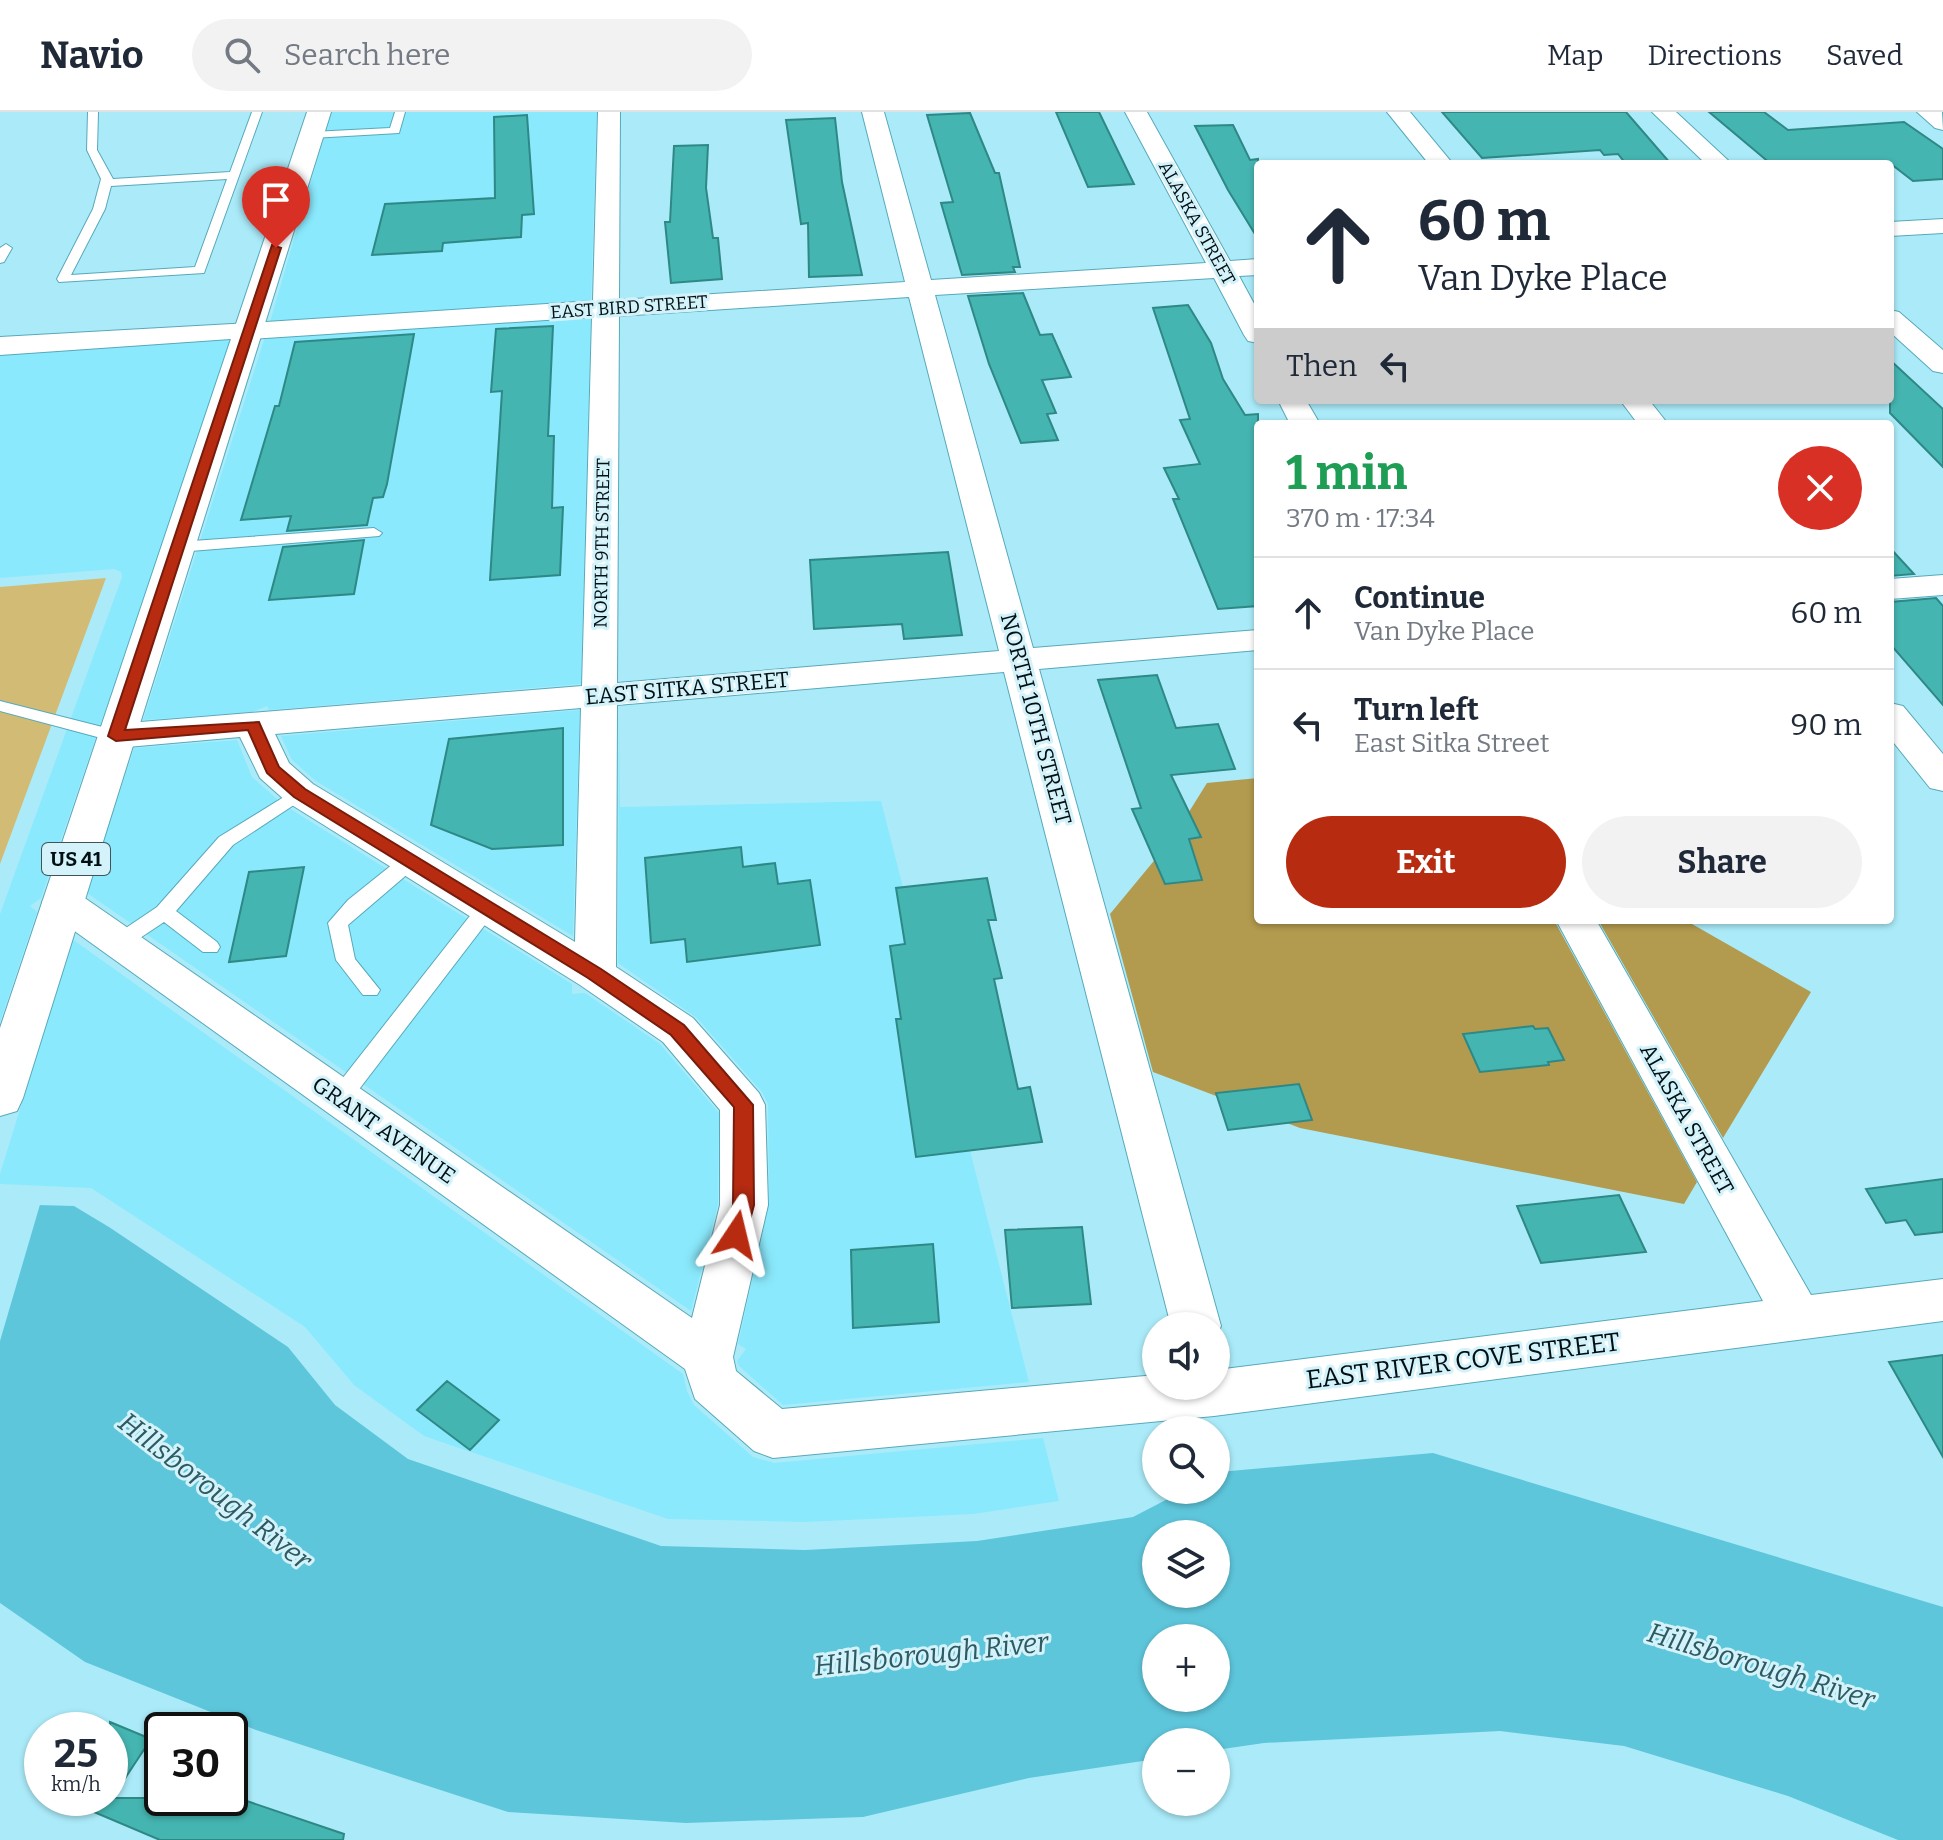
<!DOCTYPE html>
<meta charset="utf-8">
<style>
body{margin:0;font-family:Bitter,serif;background:#f2f2f3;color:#1f2937;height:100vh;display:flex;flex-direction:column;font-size:30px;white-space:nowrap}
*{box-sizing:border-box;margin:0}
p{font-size:26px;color:#747a83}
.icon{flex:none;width:44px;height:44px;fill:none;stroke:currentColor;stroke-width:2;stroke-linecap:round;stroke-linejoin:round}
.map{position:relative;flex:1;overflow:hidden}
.drawer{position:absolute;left:1254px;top:308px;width:640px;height:504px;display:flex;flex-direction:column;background:#fff;border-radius:8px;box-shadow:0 2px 6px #0004}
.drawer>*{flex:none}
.banner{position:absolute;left:1254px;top:48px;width:640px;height:244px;border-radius:8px;box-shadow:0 2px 6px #0004;background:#fff;color:#1f2937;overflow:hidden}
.fabs{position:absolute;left:1142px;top:1200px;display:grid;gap:16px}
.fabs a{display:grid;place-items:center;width:88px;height:88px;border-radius:50%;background:#fff;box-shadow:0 2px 6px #0004;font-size:40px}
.speed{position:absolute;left:24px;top:1600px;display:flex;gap:16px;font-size:40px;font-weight:700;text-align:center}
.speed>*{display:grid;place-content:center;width:104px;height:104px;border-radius:50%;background:#fff;box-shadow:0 2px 6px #0004;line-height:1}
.speed small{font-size:20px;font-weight:400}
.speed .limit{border:4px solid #111;border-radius:12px;background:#fff;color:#111}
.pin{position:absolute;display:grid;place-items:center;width:68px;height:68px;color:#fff;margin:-82px -34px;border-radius:50% 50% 50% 0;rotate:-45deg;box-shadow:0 0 8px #0007}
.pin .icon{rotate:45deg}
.me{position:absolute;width:88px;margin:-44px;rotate:10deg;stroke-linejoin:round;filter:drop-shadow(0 0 6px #0008)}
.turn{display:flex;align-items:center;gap:28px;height:168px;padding:0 32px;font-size:36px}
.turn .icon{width:104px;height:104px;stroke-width:2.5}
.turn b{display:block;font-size:56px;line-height:68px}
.then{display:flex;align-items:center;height:76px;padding:0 32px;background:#0003;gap:16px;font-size:30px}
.round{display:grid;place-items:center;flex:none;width:84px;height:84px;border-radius:42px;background:#f2f2f3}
.head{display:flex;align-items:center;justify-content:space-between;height:136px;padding:0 32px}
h1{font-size:48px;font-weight:700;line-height:60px;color:#1e9e55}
.action{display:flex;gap:16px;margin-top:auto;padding:16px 32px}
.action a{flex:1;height:92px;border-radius:48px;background:#b72b11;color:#fff;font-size:32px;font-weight:700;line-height:92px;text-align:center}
.action a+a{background:#f2f2f3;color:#1f2937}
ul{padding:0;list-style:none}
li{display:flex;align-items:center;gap:24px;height:112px;padding:0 32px;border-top:2px solid #e0e1e3}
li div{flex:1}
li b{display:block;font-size:30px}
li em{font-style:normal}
header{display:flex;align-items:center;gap:48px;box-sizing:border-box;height:112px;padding:0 40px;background:#fff;border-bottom:2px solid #e0e1e3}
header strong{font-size:38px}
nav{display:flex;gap:44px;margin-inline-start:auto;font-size:28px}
.search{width:560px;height:72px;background:#f2f2f3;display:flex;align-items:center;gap:20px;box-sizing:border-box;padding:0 28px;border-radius:44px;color:#747a83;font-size:30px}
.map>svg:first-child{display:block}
.built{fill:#8ae9fc}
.green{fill:#d2bc75}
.forest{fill:#b29a4e}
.water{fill:#5ec6db;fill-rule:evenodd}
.pier{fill:#abebf9}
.building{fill:#45b5b1;stroke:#2e8886;stroke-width:2}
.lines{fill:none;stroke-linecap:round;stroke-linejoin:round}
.lane-casing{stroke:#57a9ba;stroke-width:2}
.street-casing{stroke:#57a9ba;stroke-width:2}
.secondary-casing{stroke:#57a9ba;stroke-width:2}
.primary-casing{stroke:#57a9ba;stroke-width:2}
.lane{fill:#fff;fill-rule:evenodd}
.street{fill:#fff;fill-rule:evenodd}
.secondary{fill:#fff;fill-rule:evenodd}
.primary{fill:#fff;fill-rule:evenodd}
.route{fill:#b72b11;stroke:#771c0b;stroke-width:2}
.labels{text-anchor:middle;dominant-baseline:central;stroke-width:6;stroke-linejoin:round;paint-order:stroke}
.far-street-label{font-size:18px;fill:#000f14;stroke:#d3f2f9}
.shield{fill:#d3f2f9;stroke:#3f5359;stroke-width:2}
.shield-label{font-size:20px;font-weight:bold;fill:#000f14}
.street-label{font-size:22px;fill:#000f14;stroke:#d3f2f9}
.near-street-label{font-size:26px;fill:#000f14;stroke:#d3f2f9}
.near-water-label{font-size:28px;font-style:italic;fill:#2d5a63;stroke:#d3f2f9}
</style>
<header>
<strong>Navio</strong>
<div class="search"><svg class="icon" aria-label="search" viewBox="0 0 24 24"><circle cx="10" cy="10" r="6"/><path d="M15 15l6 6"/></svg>Search here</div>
<nav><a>Map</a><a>Directions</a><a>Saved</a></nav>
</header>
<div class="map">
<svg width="1943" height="1728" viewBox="0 0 1943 1728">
<rect width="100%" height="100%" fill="#abebf9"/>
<!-- built -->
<path class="built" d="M 331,0 L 597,0 L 591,190 L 270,210 Z
M 591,204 L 581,572 L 269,598 L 267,594 L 252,600 L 143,608 L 265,225 Z
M 232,227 L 41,786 L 30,794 L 37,800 L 0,910 L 0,802 L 122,465 L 121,460 L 114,457 L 0,466 L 0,242 Z
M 619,595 L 620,695 L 881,689 L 1029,1270 L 783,1293 L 739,1254 L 737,1249 L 746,1237 L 738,1232 L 769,1091 L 768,992 L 762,980 L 697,906 L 618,851 Z
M 580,598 L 573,824 L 316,669 L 292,648 L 281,624 Z
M 237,628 L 252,665 L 284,693 L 572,872 L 572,882 L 585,881 L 660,932 L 719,1001 L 718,1092 L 691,1199 L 87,781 L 134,636 Z
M 72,827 L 683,1262 L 687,1279 L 694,1293 L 753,1345 L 774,1351 L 1043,1326 L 1059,1389 L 974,1402 L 806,1410 L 668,1407 L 424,1324 L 354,1273 L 305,1215 L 91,1076 L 0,1072 L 0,1062 Z"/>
<!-- green -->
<path class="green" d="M 106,466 L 0,752 L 0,475 Z"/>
<!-- forest -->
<path class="forest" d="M 1258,666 L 1258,808 L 1554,808 L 1697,1070 L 1684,1092 L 1300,1016 L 1153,960 L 1110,802 L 1172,727 L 1207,671 Z
M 1598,808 L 1685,808 L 1811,880 L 1723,1026 Z"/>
<!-- water -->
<path class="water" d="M 0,1092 L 74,1094 L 109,1115 L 288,1235 L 335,1293 L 408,1347 L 661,1434 L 805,1438 L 977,1429 L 1133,1405 L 1185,1378 L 1216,1378 L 1216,1361 L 1219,1360 L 1433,1341 L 1943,1495 L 1943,1728 L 1898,1728 L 1788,1684 L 1624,1634 L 1500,1619 L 1264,1631 L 1216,1638 L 1216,1630 L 1156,1630 L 1156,1647 L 1029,1666 L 863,1705 L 686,1711 L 508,1700 L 256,1618 L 85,1550 L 0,1491 ZM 1156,1422 L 1216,1422 L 1216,1482 L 1156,1482 ZM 1156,1526 L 1216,1526 L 1216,1586 L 1156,1586 Z"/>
<!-- pier -->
<path class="pier" d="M 0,1088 L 41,1089 L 0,1229 Z"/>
<!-- building -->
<path class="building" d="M 1056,0 L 1099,0 L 1134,72 L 1088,75 Z
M 1442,0 L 1626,0 L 1671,52 L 1626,52 L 1618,42 L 1604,43 L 1600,38 L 1482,46 Z
M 1709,0 L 1764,0 L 1788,18 L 1904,10 L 1943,37 L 1943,67 L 1913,69 L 1891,52 L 1771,52 Z
M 970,1 L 995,61 L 999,61 L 1020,155 L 1013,155 L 1015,160 L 962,163 L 941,91 L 953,90 L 927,3 Z
M 527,3 L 534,102 L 522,103 L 521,125 L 443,131 L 442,139 L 372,143 L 385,92 L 495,86 L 494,5 Z
M 835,6 L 842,70 L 862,163 L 809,165 L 808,111 L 801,112 L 786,8 Z
M 1233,13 L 1250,48 L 1258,47 L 1258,127 L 1228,78 L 1195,14 Z
M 708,33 L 706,76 L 713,126 L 718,126 L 722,167 L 671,171 L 665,110 L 670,110 L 674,34 Z
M 1023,181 L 1040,223 L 1052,222 L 1071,265 L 1042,268 L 1056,301 L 1047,302 L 1058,328 L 1021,331 L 989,252 L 968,184 Z
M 1188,193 L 1211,231 L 1223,267 L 1245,303 L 1258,302 L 1258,494 L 1218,497 L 1173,387 L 1179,387 L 1164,356 L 1200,352 L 1180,308 L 1190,307 L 1153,196 Z
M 553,214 L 548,324 L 554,324 L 552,396 L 563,395 L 560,463 L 490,468 L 502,279 L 491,280 L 496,217 Z
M 414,222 L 387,372 L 383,385 L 373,386 L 367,413 L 287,419 L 291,404 L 241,408 L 275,294 L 279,294 L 295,230 Z
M 1890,248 L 1943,297 L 1943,355 L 1890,301 Z
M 364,428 L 354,482 L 269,488 L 283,435 Z
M 1890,436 L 1914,462 L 1890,464 Z
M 948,440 L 962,523 L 904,527 L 902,512 L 814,517 L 810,448 Z
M 1936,486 L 1943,494 L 1943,593 L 1890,532 L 1890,490 Z
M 1157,563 L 1176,616 L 1218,612 L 1235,657 L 1171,663 L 1201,725 L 1189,727 L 1202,768 L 1165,772 L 1132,697 L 1141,696 L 1098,568 Z
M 563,616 L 563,733 L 492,737 L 431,713 L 449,627 Z
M 741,735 L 743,755 L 775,751 L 778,772 L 810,768 L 820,833 L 687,850 L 685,827 L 651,831 L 645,746 Z
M 304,755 L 286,844 L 229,850 L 249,760 Z
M 987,766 L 996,808 L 988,808 L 1002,866 L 994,867 L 1018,977 L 1030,975 L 1042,1030 L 916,1045 L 896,907 L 901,907 L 890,834 L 905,832 L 896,776 Z
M 1533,914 L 1535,917 L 1548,916 L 1564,948 L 1548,950 L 1549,953 L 1480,960 L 1463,922 Z
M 1299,972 L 1312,1008 L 1228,1018 L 1216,981 Z
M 1943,1067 L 1943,1120 L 1915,1123 L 1906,1108 L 1886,1111 L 1866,1077 Z
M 1619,1083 L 1646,1140 L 1541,1151 L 1517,1094 Z
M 1082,1115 L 1091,1192 L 1012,1196 L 1005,1118 Z
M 933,1132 L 939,1210 L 853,1216 L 851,1138 Z
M 1943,1243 L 1943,1345 L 1889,1250 Z
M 447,1269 L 499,1308 L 470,1338 L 417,1298 Z
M 110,1610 L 151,1627 L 112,1686 L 238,1686 L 344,1722 L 343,1728 L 160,1728 L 61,1686 L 110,1686 Z"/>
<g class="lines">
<!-- lane casing -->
<g class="lane-casing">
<path id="lane" d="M 88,0 L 98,0 L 97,38 L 113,67 L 230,60 L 252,0 L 262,0 L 204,161 L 59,170 L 57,167 L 93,97 L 101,67 L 87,38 ZM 227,67 L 195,155 L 71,163 L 105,97 L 111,74 Z
M 395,0 L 405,0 L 399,21 L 312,26 L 307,23 L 312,20 L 390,16 Z
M 6,132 L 12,136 L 4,150 L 0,151 L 0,136 Z
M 374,416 L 382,421 L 379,424 L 178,440 L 170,435 L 178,430 Z
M 0,589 L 122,620 L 125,624 L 116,630 L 0,599 Z
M 300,675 L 306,677 L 309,681 L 306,685 L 233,733 L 176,799 L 217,830 L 220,835 L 217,840 L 203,840 L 164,810 L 125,836 L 111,836 L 108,831 L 111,826 L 157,795 L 219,725 Z
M 410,743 L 419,749 L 417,754 L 348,813 L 355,847 L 380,878 L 377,883 L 363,883 L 336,848 L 328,811 L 348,788 L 403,744 Z
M 487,789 L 494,791 L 497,796 L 494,801 L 347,993 L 339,995 L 331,993 L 328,987 L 331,981 L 480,791 Z"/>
</g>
<!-- street casing -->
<g class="street-casing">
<path id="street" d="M 598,0 L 620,0 L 619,188 L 905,170 L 862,0 L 884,0 L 931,168 L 1206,151 L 1125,0 L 1147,0 L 1230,149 L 1258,147 L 1258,163 L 1239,164 L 1258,199 L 1258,231 L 1248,229 L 1244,223 L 1214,166 L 935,183 L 1033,536 L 1258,518 L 1258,538 L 1039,557 L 1221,1214 L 1216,1225 L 1216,1214 L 1171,1214 L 1004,560 L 617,593 L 616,855 L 693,906 L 759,981 L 765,993 L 768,1093 L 733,1245 L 736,1259 L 782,1297 L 1156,1263 L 1156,1274 L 1216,1274 L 1216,1258 L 1763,1189 L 1556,808 L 1596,808 L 1811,1183 L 1943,1167 L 1943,1209 L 1214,1304 L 773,1346 L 754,1339 L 695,1287 L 685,1257 L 48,800 L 42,790 L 48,780 L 62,776 L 76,780 L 692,1206 L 720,1093 L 720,998 L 663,930 L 580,873 L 287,690 L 260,666 L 240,625 L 116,636 L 103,632 L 98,624 L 103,616 L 116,612 L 582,574 L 592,205 L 250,227 L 240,225 L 236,219 L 240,213 L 250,211 L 593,189 ZM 909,185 L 999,539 L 617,571 L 619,204 ZM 581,596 L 575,830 L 313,672 L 289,651 L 275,622 Z
M 1387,0 L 1410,0 L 1453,52 L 1429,52 Z
M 1652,0 L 1676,0 L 1732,52 L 1706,52 Z
M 1917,0 L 1942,0 L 1943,18 L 1935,16 Z
M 1943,107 L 1943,121 L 1890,124 L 1890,110 Z
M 1890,198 L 1899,200 L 1943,238 L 1943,261 L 1933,259 L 1890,220 Z
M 1278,288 L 1306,288 L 1320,312 L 1290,312 Z
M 1620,288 L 1649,288 L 1668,312 L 1638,312 Z
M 1943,463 L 1943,483 L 1890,487 L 1890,467 Z
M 1890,591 L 1903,594 L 1943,642 L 1943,679 L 1930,676 L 1890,626 Z"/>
</g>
<!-- secondary casing -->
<g class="secondary-casing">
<path id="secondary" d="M 250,211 L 260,213 L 264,219 L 260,225 L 0,243 L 0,225 Z"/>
</g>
<!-- primary casing -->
<g class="primary-casing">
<path id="primary" d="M 307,0 L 331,0 L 23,986 L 17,999 L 0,1004 L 0,916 Z"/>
</g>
<!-- lane -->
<use href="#lane" class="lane"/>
<!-- street -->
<use href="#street" class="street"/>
<!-- secondary -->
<use href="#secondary" class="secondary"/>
<!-- primary -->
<use href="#primary" class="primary"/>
</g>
<!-- route -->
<path class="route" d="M 272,133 L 281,136 L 125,618 L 259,610 L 279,655 L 305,677 L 601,857 L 684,913 L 753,993 L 754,1093 L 744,1130 L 736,1132 L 729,1130 L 726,1123 L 733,1093 L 734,995 L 671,923 L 588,866 L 294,685 L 267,661 L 248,618 L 116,629 L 108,624 Z"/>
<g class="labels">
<!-- far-street labels -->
<g class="far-street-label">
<text transform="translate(1197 111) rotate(61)">ALASKA STREET</text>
<text transform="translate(629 195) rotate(-4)">EAST BIRD STREET</text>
<text transform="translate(602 431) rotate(-89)">NORTH 9TH STREET</text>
</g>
<!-- shield labels -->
<rect class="shield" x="42" y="731" width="68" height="32" rx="6"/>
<g class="shield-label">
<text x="76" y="747">US 41</text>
</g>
<!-- street labels -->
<g class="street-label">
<text transform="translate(687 576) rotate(-5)">EAST SITKA STREET</text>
<text transform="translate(1036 607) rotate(75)">NORTH 10TH STREET</text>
<text transform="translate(1687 1007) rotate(61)">ALASKA STREET</text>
<text transform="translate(384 1018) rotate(35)">GRANT AVENUE</text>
</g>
<!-- near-street labels -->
<g class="near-street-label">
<text transform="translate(1463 1249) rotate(-7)">EAST RIVER COVE STREET</text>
</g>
<!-- near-water labels -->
<g class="near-water-label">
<text transform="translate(215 1379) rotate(38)">Hillsborough River</text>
<text transform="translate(931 1542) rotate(-6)">Hillsborough River</text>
<text transform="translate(1761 1554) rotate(17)">Hillsborough River</text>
</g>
</g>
</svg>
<div class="fabs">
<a><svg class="icon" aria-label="sound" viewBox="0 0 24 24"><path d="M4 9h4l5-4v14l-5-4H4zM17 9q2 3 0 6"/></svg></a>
<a><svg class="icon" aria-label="search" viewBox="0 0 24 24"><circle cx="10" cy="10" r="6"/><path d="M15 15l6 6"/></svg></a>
<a><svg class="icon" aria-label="layers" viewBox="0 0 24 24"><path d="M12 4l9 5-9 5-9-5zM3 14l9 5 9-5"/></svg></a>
<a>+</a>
<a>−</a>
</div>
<div class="speed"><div>25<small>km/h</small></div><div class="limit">30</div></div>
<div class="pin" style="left:276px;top:136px;background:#d93025"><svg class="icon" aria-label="arrive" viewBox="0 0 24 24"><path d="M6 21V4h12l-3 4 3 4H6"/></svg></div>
<svg class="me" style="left:736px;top:1123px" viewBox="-20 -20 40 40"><path d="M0-17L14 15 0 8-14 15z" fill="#b72b11" stroke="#fff" stroke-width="4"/></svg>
<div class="banner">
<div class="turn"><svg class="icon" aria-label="ahead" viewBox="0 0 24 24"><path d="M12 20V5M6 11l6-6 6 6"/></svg><div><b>60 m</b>Van Dyke Place</div></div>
<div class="then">Then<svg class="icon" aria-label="left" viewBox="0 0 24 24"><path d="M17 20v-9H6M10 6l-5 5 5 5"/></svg></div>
</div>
<section class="drawer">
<div class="head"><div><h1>1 min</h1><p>370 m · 17:34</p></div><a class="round" style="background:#d93025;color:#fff"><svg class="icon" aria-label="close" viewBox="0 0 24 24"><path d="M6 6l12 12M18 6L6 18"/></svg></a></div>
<ul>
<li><svg class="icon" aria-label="ahead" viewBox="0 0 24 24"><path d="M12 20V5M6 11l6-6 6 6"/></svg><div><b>Continue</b><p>Van Dyke Place</p></div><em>60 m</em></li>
<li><svg class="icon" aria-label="left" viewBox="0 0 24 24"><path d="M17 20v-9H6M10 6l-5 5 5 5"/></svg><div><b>Turn left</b><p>East Sitka Street</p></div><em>90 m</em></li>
</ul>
<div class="action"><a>Exit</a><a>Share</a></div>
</section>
</div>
